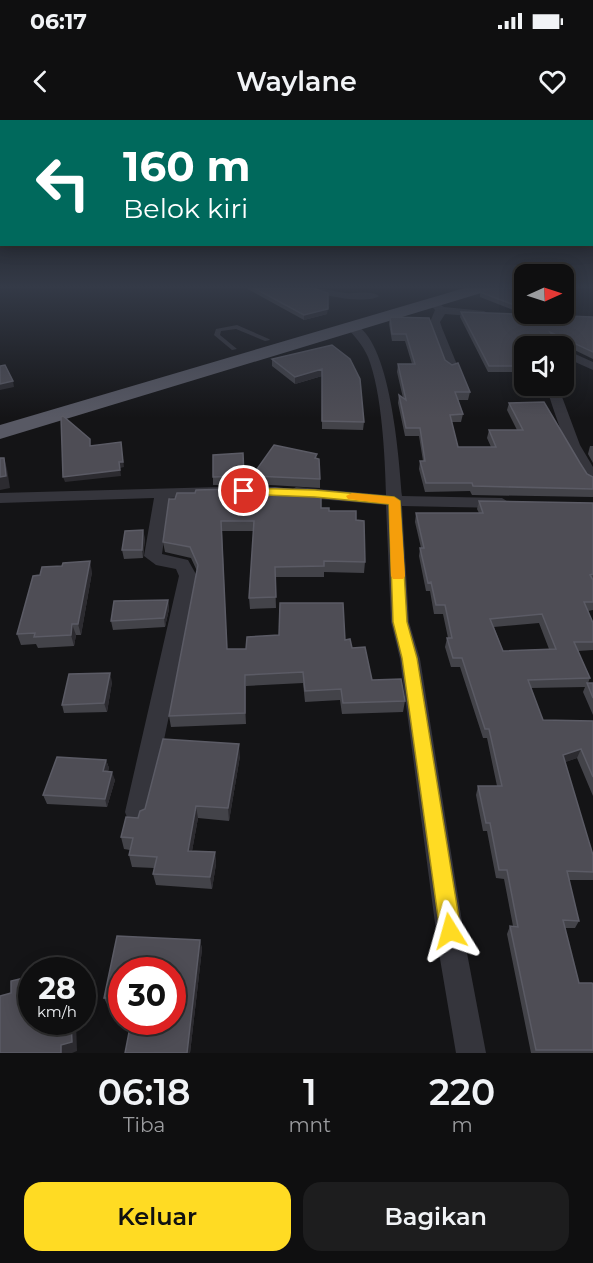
<!DOCTYPE html>
<html lang="id">
<style>
body{margin:0;font-family:Montserrat,sans-serif;background:#1d1d1e;color:#f1f3f6;height:100vh;display:flex;flex-direction:column;font-size:22px;white-space:nowrap}
*{box-sizing:border-box;margin:0}
p{font-size:20px;color:#9b9c9f}
.icon{flex:none;width:33px;height:33px;fill:none;stroke:currentColor;stroke-width:2;stroke-linecap:round;stroke-linejoin:round}
.map{position:relative;height:933px;overflow:hidden}
.side{display:flex;flex-direction:column;background:#0f0f10;flex:1}
.side>*{flex:none}
.banner{position:absolute;left:0px;top:0px;width:594px;height:126px;box-shadow:0 3px 15px #0003,0 0 0 2px #2f2f30;background:#00695c;color:#fff;overflow:hidden}
.needle{width:39px;rotate:87deg}
.tools{position:absolute;left:514px;top:144px;display:grid;gap:12px}
.tools a{display:grid;place-items:center;width:60px;height:60px;border-radius:12px;background:#0f0f10;box-shadow:0 3px 15px #0003,0 0 0 2px #2f2f30;font-size:30px}
.speed{position:absolute;left:18px;top:837px;display:flex;gap:12px;font-size:30px;font-weight:700;text-align:center}
.speed>*{display:grid;place-content:center;width:78px;height:78px;border-radius:50%;background:#0f0f10;box-shadow:0 3px 15px #0003,0 0 0 2px #2f2f30;line-height:1}
.speed small{font-size:15px;font-weight:400}
.speed .limit{border:9px solid #d22;background:#fff;color:#111}
.pin{position:absolute;display:grid;place-items:center;width:51px;height:51px;color:#fff;margin:-26px;border:3px solid #fff;border-radius:50%;box-shadow:0 2px 6px #0007}
.me{position:absolute;width:66px;margin:-33px;rotate:352deg;stroke-linejoin:round;filter:drop-shadow(0 0 4px #0008)}
.turn{display:flex;align-items:center;gap:21px;height:126px;padding:0 24px;font-size:27px}
.turn .icon{width:78px;height:78px;stroke-width:2.5}
.turn b{display:block;font-size:42px;line-height:51px}
.eta{display:flex;justify-content:space-evenly;align-items:center;height:102px;text-align:center}
.eta b{font-size:36px;font-weight:600;line-height:42px}
.primary-button{display:flex;gap:12px;margin-top:auto;padding:12px 24px}
.primary-button a{flex:1;height:69px;border-radius:18px;background:#ffdb23;color:#111;font-size:24px;font-weight:600;line-height:69px;text-align:center}
.primary-button a+a{background:#1d1d1e;color:#f1f3f6}
.status{display:flex;justify-content:space-between;align-items:center;height:42px;padding:0 30px;background:#0f0f10;direction:ltr}
.status svg{height:16px;fill:currentColor}
header{display:flex;justify-content:space-between;align-items:center;height:78px;padding:0 24px;background:#0f0f10;font-size:27px;font-weight:600}
.map>svg:first-child{display:block}
.lines{fill:none;stroke-linecap:round;stroke-linejoin:round}
.service{fill:#35353c;fill-rule:evenodd}
.minor{fill:#35353c;fill-rule:evenodd}
.trunk{fill:#585964;fill-rule:evenodd}
.wall{fill:#434349;fill-rule:evenodd}
.shaded-wall{fill:#2c2b30}
.building{fill:#4e4d55;stroke:#5b5b65;stroke-width:1.5;fill-rule:evenodd}
.route{fill:#ffdb23;stroke:#a68e17;stroke-width:1.5}
.slow{fill:#f59e0b}
</style>
<div class="status"><b>06:17</b><svg viewBox="0 0 49 12"><path d="M0 12V9h3v3zM5 12V6h3v6zM10 12V3h3v9zM15 12V0h3v12zM26 1h20v11H26zM47 4h2v5h-2z"/></svg></div>
<header><svg class="icon" aria-label="back" viewBox="0 0 24 24"><path d="M15 5l-7 7 7 7"/></svg>Waylane<svg class="icon" aria-label="heart" viewBox="0 0 24 24"><path d="M12 20l-8-8c-3-5 5-10 8-4 3-6 11-1 8 4z"/></svg></header>
<div class="map">
<svg width="593" height="933" viewBox="0 0 593 933">
<rect width="100%" height="100%" fill="#141416"/>
<g class="lines">
<!-- service -->
<path class="service" d="M 237,205 L 269,219 L 270,220 L 265,221 L 236,209 L 221,211 L 220,215 L 237,229 L 232,230 L 214,215 L 216,209 Z"/>
<!-- minor -->
<path class="minor" d="M 303,167 C 318,167 331,171 346,173 C 357,174 371,170 379,176 C 367,185 315,175 303,167 Z
M 433,179 L 444,187 L 484,191 L 489,194 L 484,197 L 445,194 L 440,202 L 442,208 L 458,247 L 456,250 L 448,250 L 446,247 L 430,208 L 430,202 L 435,190 L 428,182 Z
M 352,203 C 391,216 399,340 402,376 L 502,378 L 510,383 L 502,388 L 402,386 L 409,502 L 420,539 L 467,833 L 486,933 L 456,933 L 439,833 L 400,539 L 391,502 L 386,385 L 296,377 L 288,372 L 296,367 L 386,375 C 385,337 382,272 368,237 C 363,225 354,216 346,206 Z
M 564,229 L 593,242 L 593,250 L 564,237 Z
M 546,266 L 558,266 L 580,325 L 593,347 L 593,365 C 575,360 552,285 546,266 Z
M 220,367 L 225,369 L 228,372 L 225,375 L 170,378 L 162,434 L 188,440 L 197,456 L 196,466 L 149,692 L 146,700 L 137,703 L 128,700 L 125,692 L 179,456 L 176,449 L 156,445 L 144,436 L 154,378 L 0,383 L 0,373 Z"/>
<!-- trunk -->
<path class="trunk" d="M 468,167 L 493,167 L 491,170 L 0,319 L 0,305 Z"/>
</g>
<!-- wall -->
<path class="wall" d="M 244,167 L 309,167 L 327,194 L 304,200 Z
M 383,167 L 410,167 L 383,168 Z
M 525,170 L 525,194 L 534,194 L 531,195 L 593,197 L 593,239 L 556,221 L 525,226 L 525,252 L 488,252 L 460,197 L 461,192 L 520,194 L 516,191 L 480,177 L 480,172 Z
M 390,197 L 445,240 L 470,272 L 468,280 L 458,280 L 463,294 L 461,302 L 452,302 L 458,327 L 491,327 L 487,318 L 489,310 L 517,310 L 507,290 L 509,283 L 580,343 L 587,354 L 593,357 L 593,377 L 472,375 L 470,371 L 425,372 L 419,349 L 420,341 L 423,341 L 419,316 L 405,316 L 398,283 L 399,275 L 403,278 L 397,252 L 398,244 L 412,244 L 405,221 L 392,221 L 389,204 Z
M 272,239 L 360,259 L 364,302 L 363,310 L 322,309 L 322,256 L 295,264 L 272,246 Z
M 590,326 L 593,326 L 593,343 L 588,334 Z
M 243,333 L 244,365 L 213,365 L 213,357 Z
M 317,339 L 320,359 L 320,368 L 252,364 L 252,356 Z
M 169,379 L 321,388 L 356,400 L 365,442 L 364,453 L 324,452 L 324,457 L 275,457 L 276,488 L 250,489 L 249,478 L 254,411 L 222,411 L 227,529 L 246,529 L 345,520 L 352,528 L 372,560 L 405,581 L 403,592 L 342,594 L 340,580 L 305,582 L 303,563 L 246,566 L 246,604 L 171,607 L 169,596 L 197,451 L 191,438 L 165,432 L 163,422 Z
M 479,381 L 593,383 L 593,490 L 588,491 L 593,503 L 593,530 L 578,531 L 590,558 L 588,563 L 593,563 L 593,595 L 583,572 L 585,567 L 531,568 L 543,600 L 593,601 L 593,676 L 577,638 L 565,642 L 593,735 L 593,760 L 569,760 L 579,801 L 575,808 L 565,808 L 579,863 L 593,865 L 593,933 L 531,933 L 507,814 L 510,806 L 513,806 L 504,759 L 496,758 L 487,711 L 483,711 L 476,675 L 478,666 L 497,666 L 487,618 L 483,618 L 460,547 L 451,547 L 445,527 L 447,518 L 448,518 L 443,494 L 434,494 L 430,471 L 426,471 L 419,436 L 420,428 L 421,428 L 415,402 L 416,393 L 479,393 L 477,389 ZM 539,503 L 549,529 L 503,531 L 494,507 Z
M 145,418 L 143,438 L 124,439 L 122,430 Z
M 92,452 L 81,515 L 76,515 L 74,526 L 38,528 L 36,524 L 21,525 L 17,514 Z
M 168,480 L 169,489 L 165,507 L 113,510 L 111,501 Z
M 112,562 L 107,592 L 64,593 L 62,585 Z
M 240,636 L 229,701 L 198,698 L 192,731 L 215,732 L 216,744 L 212,769 L 156,765 L 153,754 L 154,748 L 132,747 L 129,735 L 130,730 L 124,729 L 121,717 L 138,698 Z
M 106,640 L 109,648 L 108,651 L 115,660 L 107,687 L 47,684 L 43,675 Z
M 117,816 L 200,820 L 202,829 L 190,933 L 125,933 L 131,902 L 172,902 L 172,850 L 122,850 L 122,887 L 108,886 L 104,878 Z"/>
<!-- shaded-wall -->
<path class="shaded-wall" d="M 328,189 L 327,194 L 304,200 L 304,195 Z
M 322,249 L 322,256 L 295,264 L 295,257 Z
M 13,261 L 14,267 L 0,270 L 0,264 Z
M 121,322 L 124,347 L 120,348 L 121,356 L 65,362 L 63,357 L 119,342 Z
M 4,338 L 7,349 L 10,368 L 0,370 L 0,357 Z
M 143,410 L 145,418 L 143,438 L 142,430 Z
M 90,441 L 92,452 L 81,515 L 78,504 Z
M 168,480 L 169,489 L 165,507 L 164,498 Z
M 72,504 L 76,515 L 74,526 L 71,515 Z
M 110,553 L 112,562 L 107,592 L 104,583 Z
M 245,555 L 246,566 L 246,604 L 245,593 Z
M 239,624 L 240,636 L 229,701 L 228,688 Z
M 581,629 L 577,638 L 560,644 L 563,635 Z
M 106,640 L 109,648 L 106,659 L 103,651 Z
M 112,652 L 115,660 L 107,687 L 105,679 Z
M 196,686 L 198,698 L 190,742 L 188,731 Z
M 215,732 L 216,744 L 212,769 L 210,757 Z
M 200,820 L 202,829 L 190,933 L 187,933 Z
M 71,902 L 76,902 L 77,931 L 72,933 L 61,933 L 61,925 Z"/>
<!-- building -->
<path class="building" d="M 252,167 L 309,167 L 328,173 L 328,189 L 304,195 Z
M 497,167 L 518,167 L 525,170 L 525,191 L 517,186 L 480,172 Z
M 461,192 L 593,197 L 593,232 L 550,212 L 559,226 L 525,226 L 525,246 L 489,246 Z
M 390,197 L 429,198 L 445,240 L 452,245 L 458,243 L 470,272 L 455,272 L 463,294 L 450,295 L 458,327 L 496,327 L 489,310 L 523,310 L 509,283 L 544,282 L 580,343 L 587,354 L 593,357 L 593,369 L 473,366 L 472,363 L 426,363 L 420,341 L 425,341 L 420,308 L 406,308 L 399,275 L 406,280 L 398,244 L 415,244 L 406,214 L 392,214 Z
M 332,225 L 350,239 L 360,259 L 364,302 L 322,301 L 322,249 L 295,257 L 272,239 Z
M 5,245 L 13,261 L 0,264 L 0,246 Z
M 63,296 L 90,319 L 90,326 L 121,322 L 123,342 L 119,342 L 120,350 L 63,357 L 61,297 Z
M 274,325 L 317,334 L 315,338 L 319,339 L 320,359 L 252,356 Z
M 243,333 L 244,356 L 213,357 L 213,335 Z
M 0,338 L 4,338 L 6,356 L 0,357 Z
M 275,368 L 321,372 L 321,388 L 329,388 L 329,391 L 356,391 L 356,400 L 364,401 L 365,442 L 324,441 L 324,446 L 275,447 L 276,477 L 249,478 L 254,401 L 221,401 L 227,529 L 246,529 L 247,517 L 279,515 L 280,483 L 343,483 L 345,520 L 350,519 L 352,528 L 365,527 L 372,560 L 401,559 L 405,581 L 343,583 L 341,569 L 305,571 L 303,552 L 245,555 L 245,593 L 169,596 L 198,445 L 190,427 L 163,422 L 169,379 L 175,379 L 177,373 L 195,373 L 196,370 Z
M 479,381 L 593,383 L 593,454 L 590,455 L 593,460 L 593,482 L 584,482 L 593,503 L 593,522 L 574,522 L 590,558 L 528,560 L 543,600 L 593,601 L 593,657 L 581,629 L 563,635 L 593,735 L 593,752 L 567,751 L 579,801 L 563,800 L 579,863 L 592,863 L 593,865 L 593,930 L 536,930 L 510,806 L 518,807 L 507,750 L 499,750 L 490,703 L 486,703 L 478,666 L 502,666 L 489,609 L 485,609 L 462,538 L 453,538 L 447,518 L 452,518 L 445,485 L 436,485 L 431,462 L 428,463 L 420,428 L 424,428 L 416,393 L 483,393 ZM 542,494 L 556,529 L 503,531 L 490,499 Z
M 143,410 L 142,430 L 122,430 L 125,411 Z
M 90,441 L 78,504 L 72,504 L 71,515 L 34,517 L 35,513 L 17,514 L 33,456 L 40,455 L 42,447 L 62,446 L 63,443 Z
M 168,480 L 164,498 L 111,501 L 114,481 Z
M 110,553 L 104,583 L 62,585 L 69,554 Z
M 587,563 L 593,563 L 593,578 Z
M 163,619 L 239,624 L 228,688 L 196,686 L 188,731 L 215,732 L 210,757 L 153,754 L 157,737 L 129,735 L 133,718 L 121,717 L 126,697 L 138,698 L 140,691 L 145,689 Z
M 57,637 L 106,640 L 103,651 L 112,652 L 105,679 L 43,675 Z
M 117,816 L 200,820 L 187,933 L 125,933 L 131,902 L 172,902 L 172,850 L 122,850 L 122,878 L 104,878 Z
M 32,856 L 32,902 L 71,902 L 72,922 L 61,925 L 61,933 L 0,933 L 0,876 L 11,873 L 11,861 Z"/>
<!-- sky -->
<linearGradient id="sky" x2="0" y2="1"><stop stop-color="#0b0b0c"/><stop offset="0.56" stop-color="#343a47"/><stop offset="1" stop-color="#343a47" stop-opacity="0"/></linearGradient>
<rect width="593" height="298" fill="url(#sky)"/>
<!-- route -->
<path class="route" d="M 244,368 L 315,370 L 394,377 L 400,381 L 407,502 L 417,538 L 461,811 L 458,818 L 450,821 L 443,818 L 440,811 L 402,538 L 393,502 L 389,384 L 315,377 L 240,374 L 238,371 Z"/>
<!-- slow -->
<path class="slow" d="M 352,373 L 394,377 L 400,381 L 405,456 L 403,459 L 393,459 L 391,456 L 389,384 L 348,379 L 346,376 Z"/>
</svg>
<div class="tools">
<a><svg class="needle" viewBox="-14 -14 28 28"><path d="M0-13l5 13h-10z" fill="#e53935"/><path d="M0 13l5-13h-10z" fill="#9b9c9f"/></svg></a>
<a><svg class="icon" aria-label="sound" viewBox="0 0 24 24"><path d="M4 9h4l5-4v14l-5-4H4zM17 9q2 3 0 6"/></svg></a>
</div>
<div class="speed"><div>28<small>km/h</small></div><div class="limit">30</div></div>
<div class="pin" style="left:244px;top:371px;background:#d93025"><svg class="icon" aria-label="arrive" viewBox="0 0 24 24"><path d="M6 21V4h12l-3 4 3 4H6"/></svg></div>
<svg class="me" style="left:450px;top:811px" viewBox="-20 -20 40 40"><path d="M0-17L14 15 0 8-14 15z" fill="#ffdb23" stroke="#fff" stroke-width="4"/></svg>
<div class="banner">
<div class="turn"><svg class="icon" aria-label="left" viewBox="0 0 24 24"><path d="M17 20v-9H6M10 6l-5 5 5 5"/></svg><div><b>160 m</b>Belok kiri</div></div>
</div>
</div>
<section class="side">
<div class="eta">
<div><b>06:18</b><p>Tiba</p></div>
<div><b>1</b><p>mnt</p></div>
<div><b>220</b><p>m</p></div>
</div>
<div class="primary-button"><a>Keluar</a><a>Bagikan</a></div>
</section>
